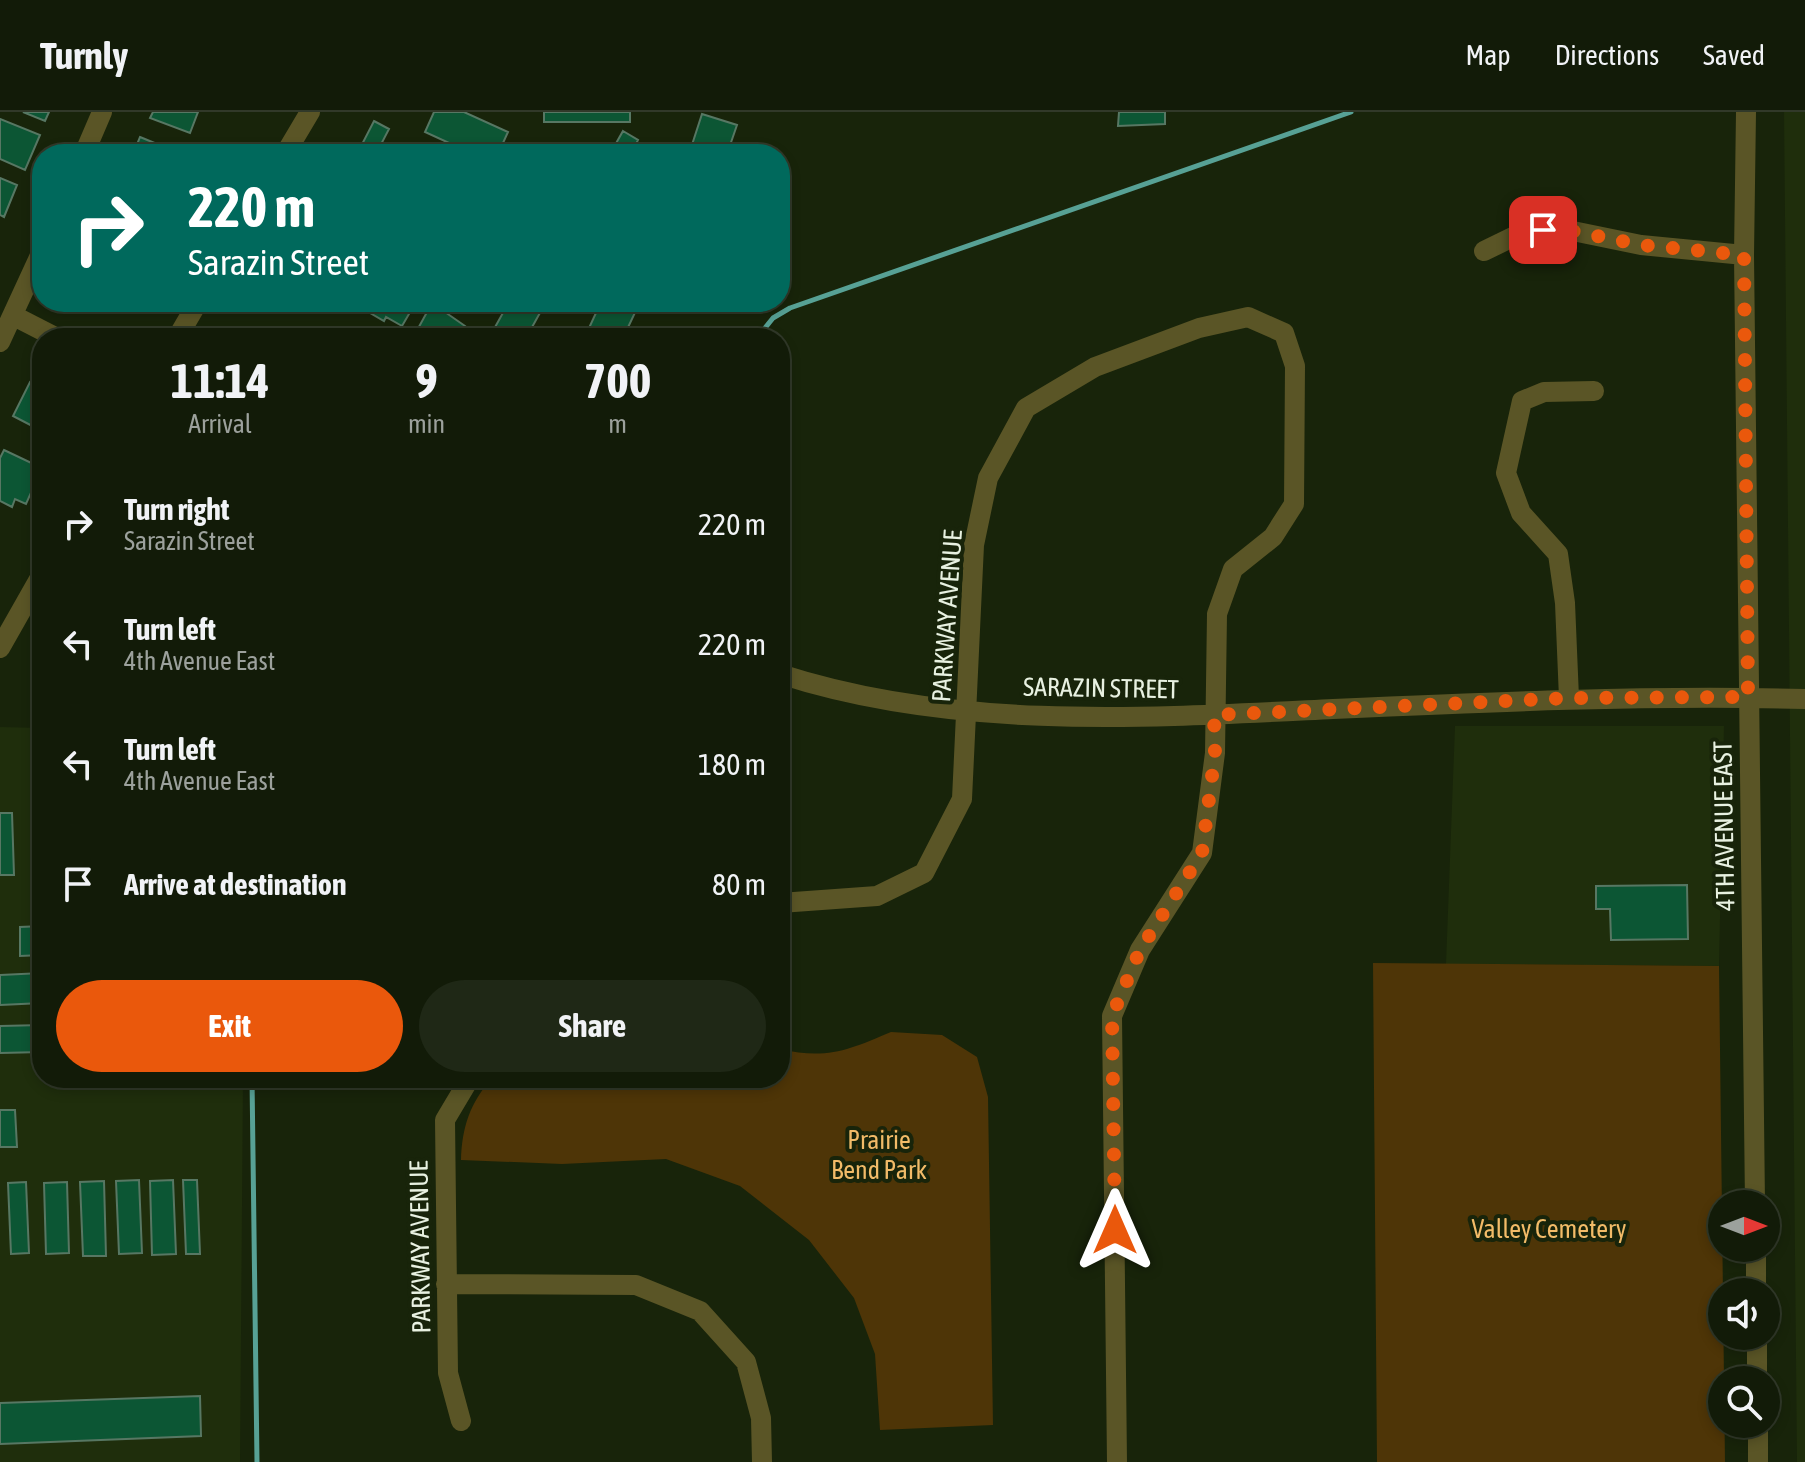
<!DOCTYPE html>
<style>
body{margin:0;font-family:"Asap Condensed",sans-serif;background:#1f2816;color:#f1f3f6;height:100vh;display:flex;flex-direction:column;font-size:30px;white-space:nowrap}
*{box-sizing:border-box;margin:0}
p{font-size:26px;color:#9ca19c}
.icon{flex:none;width:44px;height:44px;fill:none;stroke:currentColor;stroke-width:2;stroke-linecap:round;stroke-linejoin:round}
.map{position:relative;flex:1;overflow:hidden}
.sheet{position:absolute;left:32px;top:216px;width:758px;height:760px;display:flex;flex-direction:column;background:#121b08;border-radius:32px;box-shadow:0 4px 12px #0003,0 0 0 2px #313929}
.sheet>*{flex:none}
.top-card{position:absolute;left:32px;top:32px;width:758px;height:168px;border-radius:32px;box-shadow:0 4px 12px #0003,0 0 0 2px #313929;background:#00695c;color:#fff;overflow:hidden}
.needle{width:52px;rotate:90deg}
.buttons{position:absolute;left:1708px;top:1078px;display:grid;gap:16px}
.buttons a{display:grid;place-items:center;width:72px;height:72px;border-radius:50%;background:#121b08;box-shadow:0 4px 12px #0003,0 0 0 2px #313929;font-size:40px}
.pin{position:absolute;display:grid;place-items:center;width:68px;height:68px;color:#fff;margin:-34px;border-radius:16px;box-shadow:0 4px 12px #0006}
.me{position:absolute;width:88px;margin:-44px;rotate:0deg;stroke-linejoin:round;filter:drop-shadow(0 0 6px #0008)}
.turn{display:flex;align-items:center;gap:28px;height:168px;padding:0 24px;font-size:36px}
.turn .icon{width:104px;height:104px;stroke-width:2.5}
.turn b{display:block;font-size:56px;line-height:68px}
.eta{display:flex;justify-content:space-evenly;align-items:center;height:136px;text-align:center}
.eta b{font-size:48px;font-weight:700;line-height:56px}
.action{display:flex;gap:16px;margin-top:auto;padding:16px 24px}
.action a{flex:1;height:92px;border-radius:48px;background:#ea580c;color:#fff;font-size:32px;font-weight:700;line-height:92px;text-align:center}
.action a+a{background:#1f2816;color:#f1f3f6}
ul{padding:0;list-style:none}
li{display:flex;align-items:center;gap:24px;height:120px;padding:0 24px}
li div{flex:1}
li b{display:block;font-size:30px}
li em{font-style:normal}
header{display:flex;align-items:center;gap:48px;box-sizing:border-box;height:112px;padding:0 40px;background:#121b08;border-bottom:2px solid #313929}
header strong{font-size:38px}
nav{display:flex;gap:44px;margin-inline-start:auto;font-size:28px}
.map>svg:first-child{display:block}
.built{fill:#1f2e0c}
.green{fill:#4e3507}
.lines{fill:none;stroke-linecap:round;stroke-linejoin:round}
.stream{stroke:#57a195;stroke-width:5}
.building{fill:#0c5634;stroke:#577763;stroke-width:2}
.minor{stroke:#5a5526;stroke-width:20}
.route{stroke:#ea580c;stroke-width:14;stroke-dasharray:0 25.2}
.labels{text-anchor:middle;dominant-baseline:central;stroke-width:8;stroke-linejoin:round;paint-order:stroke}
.street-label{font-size:26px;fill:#e8f1e1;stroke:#18240a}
.park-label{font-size:26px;fill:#f2bb68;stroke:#18240a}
</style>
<header>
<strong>Turnly</strong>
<nav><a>Map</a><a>Directions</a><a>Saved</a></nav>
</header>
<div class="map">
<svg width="1805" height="1350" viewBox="0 0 1805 1350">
<rect width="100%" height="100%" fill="#18240a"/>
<!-- built -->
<path class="built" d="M 1784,0 L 1805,0 L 1805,1350 L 1797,1350 Z
M 1455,614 L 1724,614 L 1719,854 L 1446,852 Z
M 0,615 L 42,616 L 42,966 L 243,966 L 240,1350 L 0,1350 Z"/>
<!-- green -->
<path class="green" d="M 1373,851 L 1719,854 L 1725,1350 L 1377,1350 Z
M 891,920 L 942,923 L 977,945 L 988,985 L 993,1313 L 880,1318 L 875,1242 L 854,1186 L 809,1128 L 740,1074 L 666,1047 L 562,1052 L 461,1048 C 462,1015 470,991 492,966 L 780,966 L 780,937 C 826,948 849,938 891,920 Z"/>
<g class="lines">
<!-- stream -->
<path class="stream" d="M 757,226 L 773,206 L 790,196 L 1351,0
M 252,966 L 257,1350"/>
</g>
<!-- building -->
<path class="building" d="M 23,0 L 49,0 L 45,9 Z
M 153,0 L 198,0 L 190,21 L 150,6 Z
M 434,0 L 464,0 L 508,20 L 498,42 L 473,42 L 425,20 Z
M 544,0 L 630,0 L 630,10 L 544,10 Z
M 1119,0 L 1165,0 L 1165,12 L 1118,14 Z
M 702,2 L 737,13 L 727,42 L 689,42 Z
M 0,7 L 40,23 L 25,58 L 0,47 Z
M 374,9 L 389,17 L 376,42 L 357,42 Z
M 623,19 L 638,28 L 631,42 L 610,42 Z
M 140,25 L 179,41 L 179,42 L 133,42 Z
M 517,33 L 537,42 L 513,42 Z
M 0,66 L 17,73 L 4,105 L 0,103 Z
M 272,190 L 292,190 L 287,200 Z
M 416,190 L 402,214 L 386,205 L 384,209 L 353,191 Z
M 509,190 L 546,190 L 526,226 L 489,226 Z
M 601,190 L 640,190 L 623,226 L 610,226 L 589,216 Z
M 432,191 L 465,214 L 458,226 L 423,226 L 415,222 Z
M 30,270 L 42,276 L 42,319 L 13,304 Z
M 4,338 L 42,356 L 26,392 L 15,387 L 12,395 L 0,389 L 0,346 Z
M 0,701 L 12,701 L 14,763 L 0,763 Z
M 1687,773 L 1688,827 L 1611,828 L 1610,797 L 1596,797 L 1596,774 Z
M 42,814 L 42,843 L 20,844 L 20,815 Z
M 42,861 L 42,891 L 0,893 L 0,863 Z
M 42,913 L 42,940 L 0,941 L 0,914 Z
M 0,998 L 15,998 L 17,1035 L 0,1035 Z
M 139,1068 L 142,1141 L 119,1142 L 116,1069 Z
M 173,1068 L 176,1142 L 152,1143 L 150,1069 Z
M 183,1068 L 197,1068 L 200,1142 L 186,1142 Z
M 104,1069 L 106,1144 L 83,1144 L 80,1070 Z
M 26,1070 L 29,1141 L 11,1142 L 8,1071 Z
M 67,1070 L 69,1141 L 46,1142 L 44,1071 Z
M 200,1284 L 201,1324 L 0,1332 L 0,1291 Z"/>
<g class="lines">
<!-- minor -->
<path class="minor" d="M 1746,0 L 1744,143 L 1755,1092
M 84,42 L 102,0
M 285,42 L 310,0
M 1484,139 L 1523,120 L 1563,117 L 1641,133 L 1744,143
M 14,204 L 57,226
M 177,226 L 198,190
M 0,230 L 42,139
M 0,536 L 42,462
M 780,562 C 956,619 1150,606 1333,597 C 1490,590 1647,583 1805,587
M 1569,586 L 1565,491 L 1558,442 L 1521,401 L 1506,361 L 1522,289 L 1544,280 L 1594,279
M 780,791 L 877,784 L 924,761 L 962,687 L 974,433 L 988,366 L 1026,296 L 1095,255 L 1199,216 L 1248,205 L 1284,221 L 1295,254 L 1294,392 L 1273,425 L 1233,457 L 1217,502 L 1215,641 L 1202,741 L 1140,838 L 1112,904 L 1117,1350
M 1756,1136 L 1756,1180
M 446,1172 L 636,1173 L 700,1199 L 746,1250 L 761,1306 L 762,1350
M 1757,1224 L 1757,1268
M 461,1309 L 448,1261 L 445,1008 L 470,966
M 1758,1312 L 1758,1350"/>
</g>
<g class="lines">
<!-- route -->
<path class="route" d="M 1115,1118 L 1112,904 L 1140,838 L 1202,741 L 1215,641 L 1214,603 L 1569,586 L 1748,585 L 1744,143 L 1641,133 L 1563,117 L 1543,118"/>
</g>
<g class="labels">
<!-- street labels -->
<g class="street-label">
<text transform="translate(947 504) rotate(-86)">PARKWAY AVENUE</text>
<text transform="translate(1101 576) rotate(1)">SARAZIN STREET</text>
<text transform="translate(1724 714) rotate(-91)">4TH AVENUE EAST</text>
<text transform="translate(420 1135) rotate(-91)">PARKWAY AVENUE</text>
</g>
<!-- park labels -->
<g class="park-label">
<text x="879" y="1028">Prairie<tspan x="879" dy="30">Bend Park</tspan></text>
<text x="1549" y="1117">Valley Cemetery</text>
</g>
</g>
</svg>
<div class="buttons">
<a><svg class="needle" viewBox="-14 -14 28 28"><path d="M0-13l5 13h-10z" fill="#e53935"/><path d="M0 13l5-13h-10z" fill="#9ca19c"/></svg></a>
<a><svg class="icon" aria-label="sound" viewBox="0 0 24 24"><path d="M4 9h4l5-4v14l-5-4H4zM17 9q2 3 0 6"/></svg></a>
<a><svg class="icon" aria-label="search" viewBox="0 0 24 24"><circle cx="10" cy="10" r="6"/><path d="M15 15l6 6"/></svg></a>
</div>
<div class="pin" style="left:1543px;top:118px;background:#d93025"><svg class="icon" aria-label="arrive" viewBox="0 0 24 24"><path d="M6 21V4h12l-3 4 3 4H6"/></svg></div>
<svg class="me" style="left:1115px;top:1118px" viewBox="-20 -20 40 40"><path d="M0-17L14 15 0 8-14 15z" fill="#ea580c" stroke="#fff" stroke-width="4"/></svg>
<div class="top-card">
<div class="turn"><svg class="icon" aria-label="right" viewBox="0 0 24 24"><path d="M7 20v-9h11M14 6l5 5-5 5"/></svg><div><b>220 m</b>Sarazin Street</div></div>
</div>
<section class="sheet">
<div class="eta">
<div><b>11:14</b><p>Arrival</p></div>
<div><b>9</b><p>min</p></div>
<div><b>700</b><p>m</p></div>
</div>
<ul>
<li><svg class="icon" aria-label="right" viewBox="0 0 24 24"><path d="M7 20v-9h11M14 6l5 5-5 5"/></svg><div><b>Turn right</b><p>Sarazin Street</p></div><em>220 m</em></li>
<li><svg class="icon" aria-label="left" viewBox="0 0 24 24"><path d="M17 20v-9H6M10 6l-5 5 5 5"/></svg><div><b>Turn left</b><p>4th Avenue East</p></div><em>220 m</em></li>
<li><svg class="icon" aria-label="left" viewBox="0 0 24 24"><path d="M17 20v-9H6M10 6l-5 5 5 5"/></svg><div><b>Turn left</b><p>4th Avenue East</p></div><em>180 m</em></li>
<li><svg class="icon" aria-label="arrive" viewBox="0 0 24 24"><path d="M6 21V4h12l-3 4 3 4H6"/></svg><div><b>Arrive at destination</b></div><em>80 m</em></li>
</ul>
<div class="action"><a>Exit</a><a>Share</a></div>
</section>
</div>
